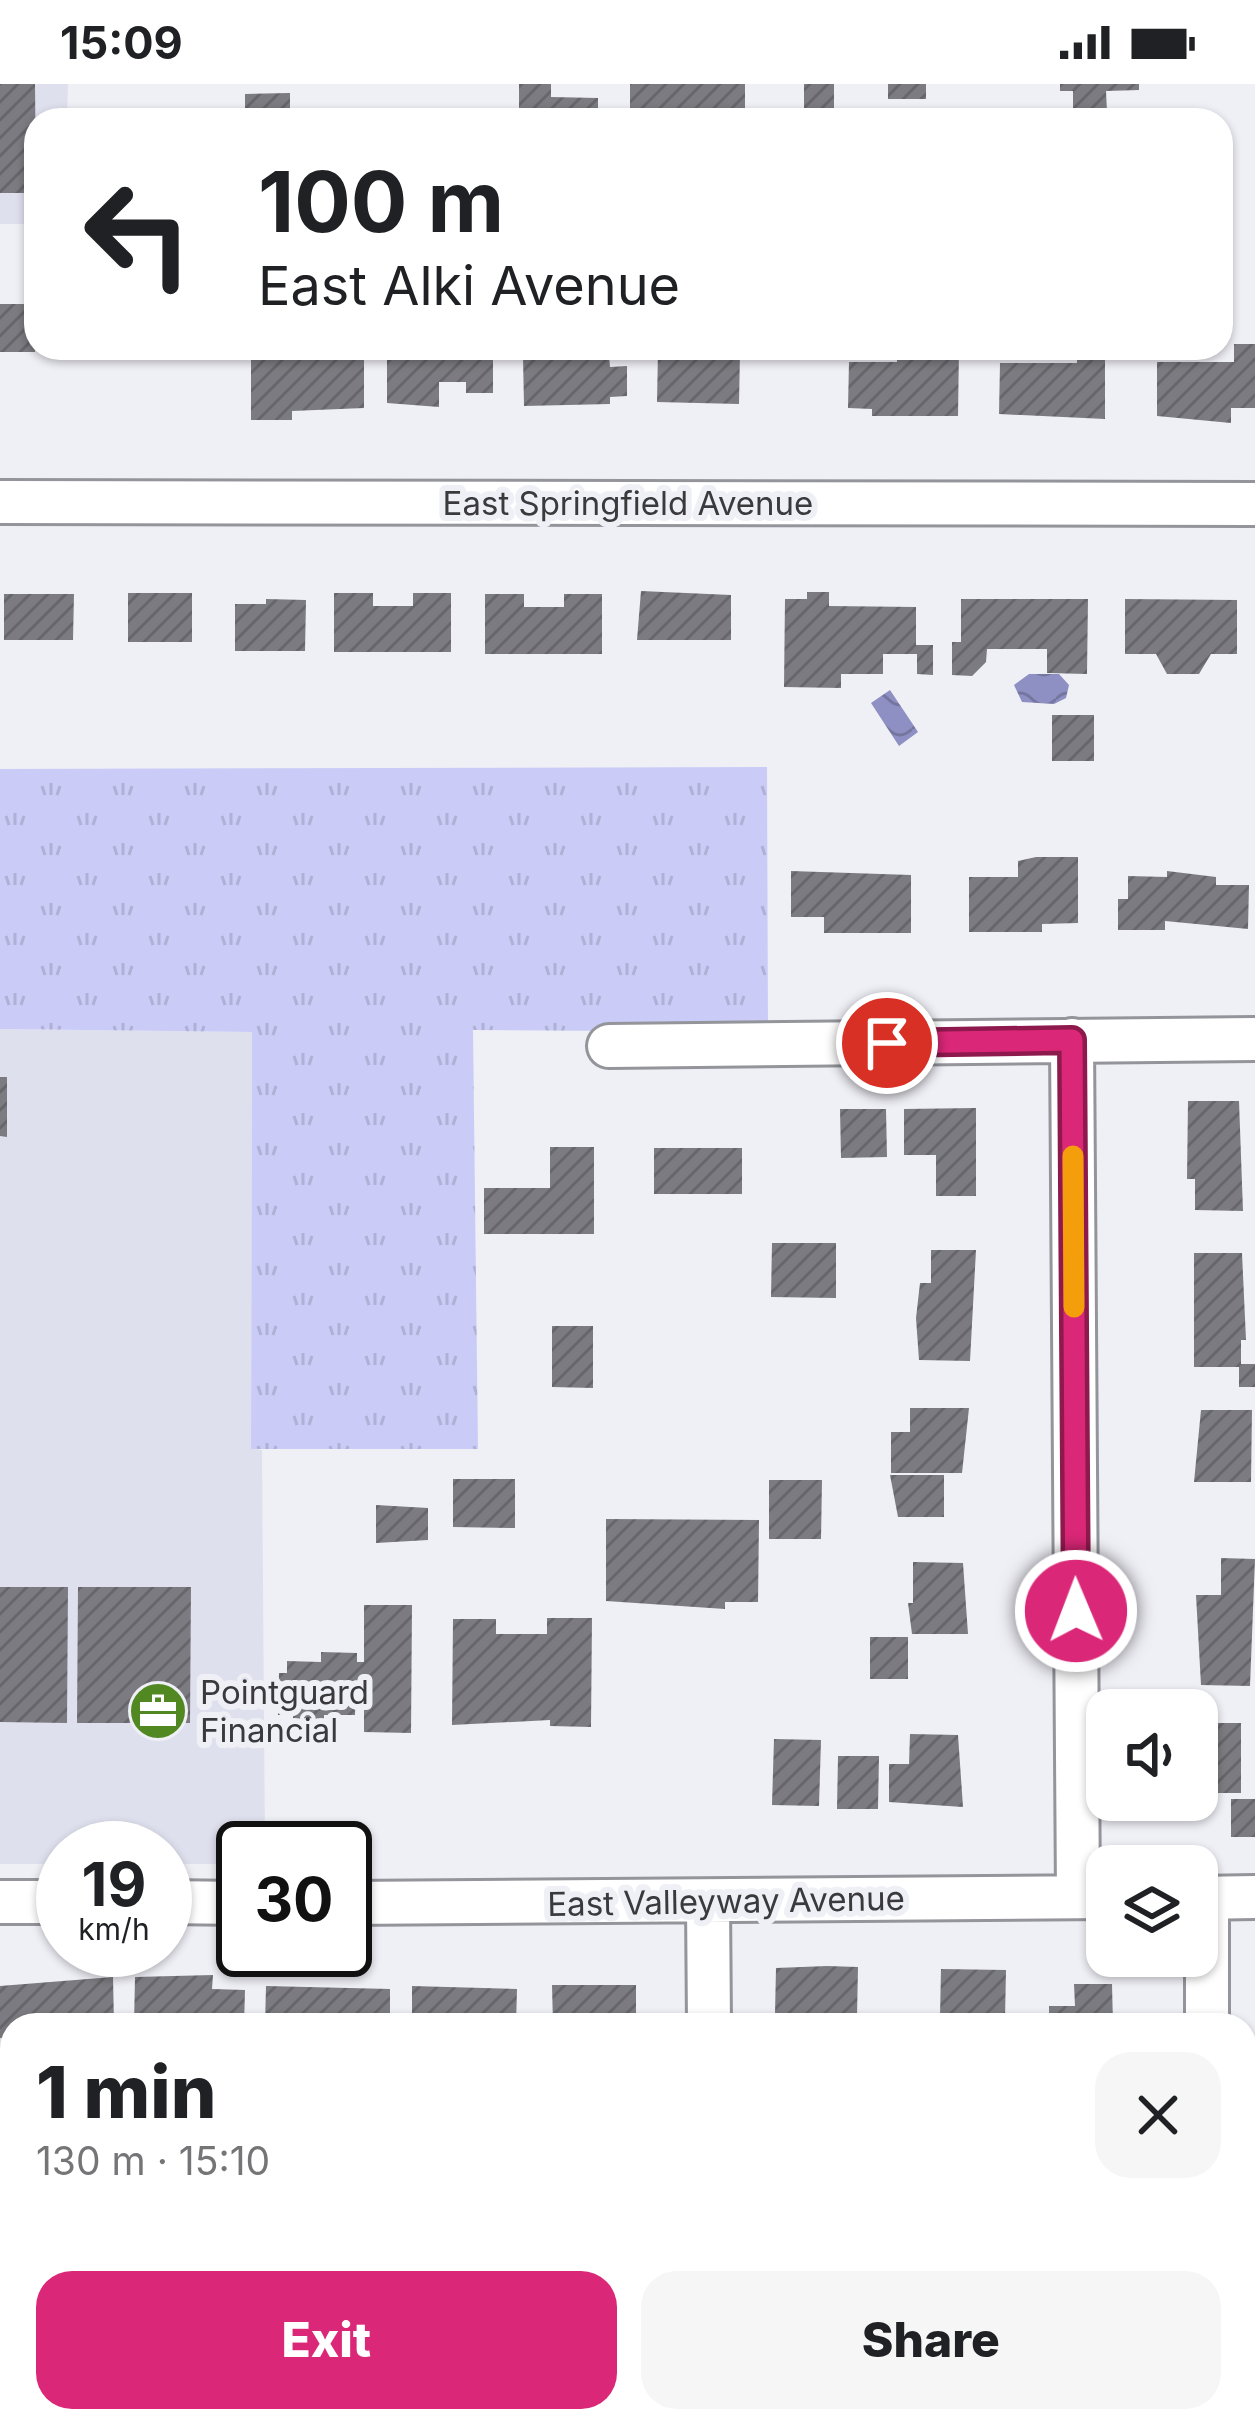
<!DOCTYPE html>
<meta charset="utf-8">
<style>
body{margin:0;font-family:Inter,sans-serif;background:#f6f6f6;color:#202124;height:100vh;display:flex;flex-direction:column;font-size:45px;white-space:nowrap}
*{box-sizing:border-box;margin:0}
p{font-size:39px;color:#757577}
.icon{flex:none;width:66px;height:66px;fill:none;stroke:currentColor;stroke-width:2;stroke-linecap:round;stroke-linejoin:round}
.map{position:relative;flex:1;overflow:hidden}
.drawer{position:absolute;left:0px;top:1929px;width:1257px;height:420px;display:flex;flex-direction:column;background:#fff;border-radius:36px 36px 0 0;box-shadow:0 3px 9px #0004}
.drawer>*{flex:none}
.banner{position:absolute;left:24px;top:24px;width:1209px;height:252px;border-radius:36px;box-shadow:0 3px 9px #0004;background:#fff;color:#202124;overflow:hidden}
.tools{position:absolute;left:1086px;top:1605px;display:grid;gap:24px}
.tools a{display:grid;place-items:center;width:132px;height:132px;border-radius:24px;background:#fff;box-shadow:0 3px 9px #0004;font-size:60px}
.speed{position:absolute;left:36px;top:1737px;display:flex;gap:24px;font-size:60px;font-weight:700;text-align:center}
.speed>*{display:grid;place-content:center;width:156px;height:156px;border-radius:50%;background:#fff;box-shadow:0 3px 9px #0004;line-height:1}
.speed small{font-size:30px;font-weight:400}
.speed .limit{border:6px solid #111;border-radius:18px;background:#fff;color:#111}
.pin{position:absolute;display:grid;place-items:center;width:102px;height:102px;color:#fff;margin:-51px;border:6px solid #fff;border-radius:50%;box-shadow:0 3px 12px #0007}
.me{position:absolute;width:132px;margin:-66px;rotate:359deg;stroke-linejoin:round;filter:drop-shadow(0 0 9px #0008)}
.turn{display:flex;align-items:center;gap:42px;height:252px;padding:0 36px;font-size:54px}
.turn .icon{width:156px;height:156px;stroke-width:2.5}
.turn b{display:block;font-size:84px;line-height:102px}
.round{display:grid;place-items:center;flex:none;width:126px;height:126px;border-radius:36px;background:#f6f6f6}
.summary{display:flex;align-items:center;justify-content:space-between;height:204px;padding:0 36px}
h1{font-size:72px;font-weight:800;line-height:90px}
.cta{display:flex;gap:24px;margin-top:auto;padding:24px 36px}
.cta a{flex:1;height:138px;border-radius:36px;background:#db2777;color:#fff;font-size:48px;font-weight:800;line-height:138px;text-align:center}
.cta a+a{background:#f6f6f6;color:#202124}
.status{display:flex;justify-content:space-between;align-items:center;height:84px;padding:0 60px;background:#fff;direction:ltr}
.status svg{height:33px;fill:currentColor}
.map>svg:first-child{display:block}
.built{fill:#dfe0ee}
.grass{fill:url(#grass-tufts)}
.water{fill:url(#water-waves)}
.building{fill:url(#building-hatch)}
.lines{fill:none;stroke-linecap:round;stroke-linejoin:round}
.street-casing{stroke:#94959b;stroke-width:48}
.street{stroke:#fff;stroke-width:42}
.route-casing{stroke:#8e194d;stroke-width:30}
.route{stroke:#db2777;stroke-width:21}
.slow{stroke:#f59e0b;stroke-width:21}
.labels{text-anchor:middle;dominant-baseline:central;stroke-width:12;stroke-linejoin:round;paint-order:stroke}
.street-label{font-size:33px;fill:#3a3a3d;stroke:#efeff6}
.poi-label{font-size:33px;fill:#3a3a3d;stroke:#efeff6;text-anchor:start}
</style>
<div class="status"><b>15:09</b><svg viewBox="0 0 49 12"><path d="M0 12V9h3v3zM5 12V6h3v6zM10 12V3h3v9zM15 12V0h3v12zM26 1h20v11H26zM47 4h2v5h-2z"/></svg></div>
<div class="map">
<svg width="1255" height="2349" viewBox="0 0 1255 2349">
<defs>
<pattern id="grass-tufts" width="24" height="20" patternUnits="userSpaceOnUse" patternTransform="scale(3)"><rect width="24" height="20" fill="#caccf7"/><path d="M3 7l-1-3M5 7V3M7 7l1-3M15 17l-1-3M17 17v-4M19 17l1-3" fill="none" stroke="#aeb0d5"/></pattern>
<pattern id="water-waves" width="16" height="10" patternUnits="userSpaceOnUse" patternTransform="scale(3)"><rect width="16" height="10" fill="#8e8fc2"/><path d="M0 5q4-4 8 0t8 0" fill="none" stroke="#75769f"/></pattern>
<pattern id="building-hatch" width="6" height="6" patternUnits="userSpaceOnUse" patternTransform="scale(3)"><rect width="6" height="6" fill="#7b7b81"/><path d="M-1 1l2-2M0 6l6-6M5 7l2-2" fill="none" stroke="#66666b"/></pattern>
</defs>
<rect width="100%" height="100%" fill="#efeff6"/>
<!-- built -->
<path class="built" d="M 0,0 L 68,0 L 67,36 L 36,36 L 36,140 L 0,140 Z
M 0,945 L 252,948 L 251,1364 L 262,1366 L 265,1764 L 243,1764 L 243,1780 L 165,1780 L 165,1764 L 63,1764 L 63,1780 L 0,1780 Z"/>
<!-- grass -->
<path class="grass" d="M 767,683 L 768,948 L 473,946 L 478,1365 L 251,1365 L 252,948 L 0,945 L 0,685 Z"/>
<!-- water -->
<path class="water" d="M 1029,590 L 1059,590 L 1069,601 L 1066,614 L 1054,620 L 1022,618 L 1014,601 Z
M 890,606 L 918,648 L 899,662 L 871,619 Z"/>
<!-- building -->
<path class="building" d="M 0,0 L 35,0 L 36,109 L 0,109 Z
M 519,0 L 551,0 L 551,13 L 598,14 L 598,36 L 519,36 Z
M 630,0 L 745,0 L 745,29 L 728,28 L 720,36 L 630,33 Z
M 804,0 L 834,0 L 834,25 L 804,25 Z
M 888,0 L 926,0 L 926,15 L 888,15 Z
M 1060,0 L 1139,0 L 1139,6 L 1106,7 L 1107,28 L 1073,29 L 1073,7 L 1060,7 Z
M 290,9 L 290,36 L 245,36 L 245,10 Z
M 0,220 L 35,220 L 35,268 L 0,268 Z
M 1234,260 L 1255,260 L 1255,324 L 1231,324 L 1231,339 L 1157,332 L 1157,278 L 1234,278 Z
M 691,264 L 740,268 L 739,320 L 657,318 L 658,268 Z
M 897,264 L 959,264 L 958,332 L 872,332 L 872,325 L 848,324 L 849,278 L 897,278 Z
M 1077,264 L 1105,264 L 1105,335 L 999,330 L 1000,279 L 1077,279 Z
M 609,271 L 610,283 L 627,282 L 627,312 L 610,313 L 610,320 L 524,322 L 523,272 Z
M 251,274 L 364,275 L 364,324 L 292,327 L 292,336 L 251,336 Z
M 387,274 L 493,274 L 493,309 L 466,309 L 466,298 L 439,298 L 439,323 L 387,319 Z
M 641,507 L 731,511 L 731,556 L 637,556 Z
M 807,508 L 829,508 L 829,522 L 916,523 L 916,561 L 933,561 L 933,591 L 917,590 L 917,570 L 883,570 L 883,590 L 841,590 L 841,604 L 784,603 L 785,515 L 807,515 Z
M 128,509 L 192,509 L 192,558 L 128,558 Z
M 334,509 L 373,509 L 373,522 L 413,522 L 413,509 L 451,509 L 451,568 L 334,568 Z
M 4,510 L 74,510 L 73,556 L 4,556 Z
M 485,510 L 524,510 L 524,523 L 564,523 L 564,510 L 602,510 L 602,570 L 485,570 Z
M 266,515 L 306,516 L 305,567 L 235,567 L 235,520 L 266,520 Z
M 961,515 L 1088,515 L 1087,590 L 1047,589 L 1047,565 L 987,565 L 986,578 L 972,592 L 952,591 L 952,558 L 961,558 Z
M 1125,515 L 1237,516 L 1237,570 L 1211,570 L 1199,590 L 1167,590 L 1156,570 L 1125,570 Z
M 1052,631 L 1094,631 L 1094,677 L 1052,677 Z
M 1036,773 L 1078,773 L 1078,839 L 1042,840 L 1042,848 L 969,848 L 969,793 L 1018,793 L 1018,777 Z
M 791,787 L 911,791 L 911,849 L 824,849 L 824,833 L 791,833 Z
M 1167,787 L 1216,793 L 1216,801 L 1249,801 L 1248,845 L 1165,837 L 1165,846 L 1118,846 L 1118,815 L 1128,815 L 1128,792 L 1167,793 Z
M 0,993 L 7,993 L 7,1053 L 0,1052 Z
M 1188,1017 L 1239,1017 L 1243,1127 L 1195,1126 L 1195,1095 L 1187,1095 Z
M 976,1024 L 976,1112 L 936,1112 L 936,1071 L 904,1071 L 904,1025 Z
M 840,1025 L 886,1025 L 887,1073 L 841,1074 Z
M 550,1063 L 594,1063 L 594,1150 L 484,1150 L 484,1104 L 550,1104 Z
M 654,1064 L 742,1064 L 742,1110 L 654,1110 Z
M 772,1159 L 836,1159 L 836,1214 L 771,1213 Z
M 931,1166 L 976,1166 L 970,1277 L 919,1276 L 916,1234 L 920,1199 L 931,1199 Z
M 1194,1169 L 1242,1169 L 1246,1256 L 1241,1256 L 1241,1280 L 1255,1280 L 1255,1303 L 1239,1303 L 1239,1283 L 1194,1283 Z
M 552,1242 L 593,1242 L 593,1304 L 552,1303 Z
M 910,1324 L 969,1324 L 962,1389 L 891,1389 L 891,1348 L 910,1348 Z
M 1201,1326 L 1252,1326 L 1251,1398 L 1194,1398 Z
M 890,1391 L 944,1391 L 944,1433 L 898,1433 Z
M 453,1395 L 515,1395 L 515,1444 L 453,1443 Z
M 769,1396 L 822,1396 L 821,1455 L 769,1455 Z
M 376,1421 L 428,1424 L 428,1456 L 376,1459 Z
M 606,1435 L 759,1436 L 758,1518 L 725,1518 L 725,1525 L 606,1517 Z
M 1221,1474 L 1255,1475 L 1250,1602 L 1201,1601 L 1196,1511 L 1221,1511 Z
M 913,1478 L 963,1479 L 968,1550 L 912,1550 L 908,1519 L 913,1519 Z
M 0,1503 L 68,1503 L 67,1639 L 0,1638 Z
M 78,1503 L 191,1503 L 190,1639 L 77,1639 Z
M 364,1521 L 412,1521 L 411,1649 L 364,1648 L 364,1603 L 356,1603 L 355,1631 L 324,1631 L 324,1640 L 293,1639 L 293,1631 L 278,1631 L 279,1589 L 287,1589 L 287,1577 L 321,1578 L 321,1568 L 357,1569 L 357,1578 L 364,1578 Z
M 547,1534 L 592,1534 L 591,1643 L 550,1642 L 550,1636 L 452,1641 L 453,1535 L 496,1535 L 496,1550 L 547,1550 Z
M 870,1553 L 908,1553 L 908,1595 L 870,1595 Z
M 1197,1639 L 1241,1639 L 1241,1709 L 1197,1709 Z
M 910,1650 L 958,1651 L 963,1723 L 889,1718 L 889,1680 L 909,1680 Z
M 774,1655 L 821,1656 L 819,1722 L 772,1721 Z
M 838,1672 L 879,1672 L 878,1725 L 837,1725 Z
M 1231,1715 L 1255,1715 L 1255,1753 L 1231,1753 Z
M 827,1882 L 858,1883 L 857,1933 L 820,1932 L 820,1941 L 800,1941 L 800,1931 L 775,1930 L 776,1884 Z
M 941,1885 L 1006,1886 L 1005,1934 L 940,1933 Z
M 213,1891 L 212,1905 L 245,1906 L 244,1941 L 134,1941 L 135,1893 Z
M 113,1893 L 114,1941 L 12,1941 L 12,1953 L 0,1954 L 0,1902 Z
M 1074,1900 L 1112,1900 L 1113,1941 L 1049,1941 L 1049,1922 L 1075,1922 Z
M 552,1901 L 636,1901 L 636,1941 L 553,1941 Z
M 266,1902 L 390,1905 L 390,1941 L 265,1941 Z
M 412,1902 L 517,1905 L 516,1941 L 412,1941 Z
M 0,2010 L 12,2010 L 12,2044 L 0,2044 Z
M 0,2193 L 12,2193 L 12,2247 L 0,2247 Z
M 791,2337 L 855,2337 L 855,2348 L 791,2349 Z"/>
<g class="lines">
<!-- street casing -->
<g class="street-casing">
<path id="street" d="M 0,418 L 1255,420
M 1072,956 L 1078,1812
M 609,962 L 1255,955
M 1197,1814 L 1255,1813
M 0,1818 L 63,1818
M 165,1818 L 243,1819
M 345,1819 L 1106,1813
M 708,1819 L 709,1941
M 1207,1941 L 1207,1814
M 712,2337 L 712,2349
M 0,2346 L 622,2349
M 1207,2349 L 1207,2337"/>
</g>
<!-- street -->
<use href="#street" class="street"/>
</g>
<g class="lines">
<!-- route casing -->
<g class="route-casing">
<path id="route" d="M 887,959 L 1072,956 L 1076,1527"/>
</g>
<!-- route -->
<use href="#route" class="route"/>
<!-- slow -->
<path class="slow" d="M 1073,1072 L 1074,1223"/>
</g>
<!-- icons -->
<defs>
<g id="office-disc" transform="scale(3)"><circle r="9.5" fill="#528822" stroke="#efeff6"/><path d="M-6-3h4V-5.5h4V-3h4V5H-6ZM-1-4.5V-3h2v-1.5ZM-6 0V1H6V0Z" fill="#fff"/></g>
</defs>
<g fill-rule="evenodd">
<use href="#office-disc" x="158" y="1627"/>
</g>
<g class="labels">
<!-- street labels -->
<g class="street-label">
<text x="628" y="419">East Springfield Avenue</text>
<text transform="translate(726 1817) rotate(-1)">East Valleyway Avenue</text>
</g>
<!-- poi labels -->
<g class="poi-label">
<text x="200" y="1608">Pointguard<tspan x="200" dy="38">Financial</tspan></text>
</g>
</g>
</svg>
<div class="tools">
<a><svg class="icon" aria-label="sound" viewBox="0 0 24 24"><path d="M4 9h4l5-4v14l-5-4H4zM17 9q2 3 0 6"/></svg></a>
<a><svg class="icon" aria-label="layers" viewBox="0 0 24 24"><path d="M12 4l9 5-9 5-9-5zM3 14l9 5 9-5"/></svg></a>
</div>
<div class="speed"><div>19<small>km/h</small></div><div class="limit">30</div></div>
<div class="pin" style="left:887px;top:959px;background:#d93025"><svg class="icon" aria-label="arrive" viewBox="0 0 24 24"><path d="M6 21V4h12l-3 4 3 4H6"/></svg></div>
<svg class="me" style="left:1076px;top:1527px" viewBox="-20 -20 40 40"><circle r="17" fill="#db2777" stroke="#fff" stroke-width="3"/><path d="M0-11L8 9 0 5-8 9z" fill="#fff"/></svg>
<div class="banner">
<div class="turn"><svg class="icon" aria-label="left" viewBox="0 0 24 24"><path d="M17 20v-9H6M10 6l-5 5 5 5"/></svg><div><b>100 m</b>East Alki Avenue</div></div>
</div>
<section class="drawer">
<div class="summary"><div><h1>1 min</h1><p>130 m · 15:10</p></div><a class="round"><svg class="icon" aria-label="close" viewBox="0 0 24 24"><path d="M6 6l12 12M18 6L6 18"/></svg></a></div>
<div class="cta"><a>Exit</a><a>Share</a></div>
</section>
</div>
